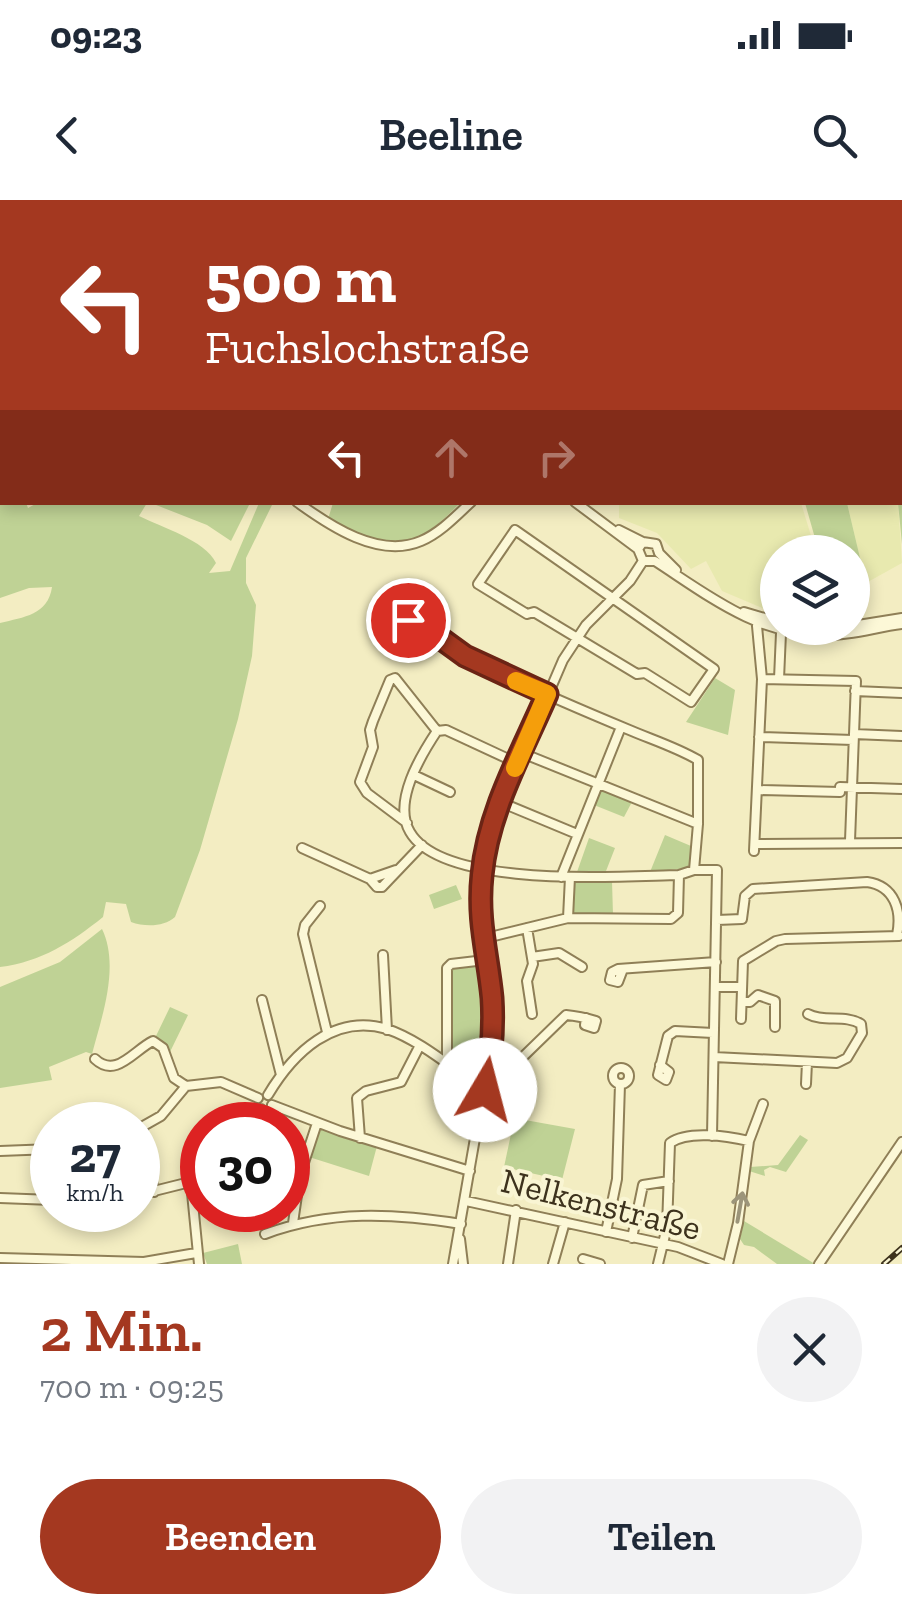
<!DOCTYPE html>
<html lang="de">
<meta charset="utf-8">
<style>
body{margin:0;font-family:"Zilla Slab",serif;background:#f2f2f3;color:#1f2937;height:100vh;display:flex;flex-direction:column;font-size:38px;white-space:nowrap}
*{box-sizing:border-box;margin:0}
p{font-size:32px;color:#747a83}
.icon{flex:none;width:55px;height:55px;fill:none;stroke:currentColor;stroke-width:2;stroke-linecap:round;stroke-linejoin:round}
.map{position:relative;height:1064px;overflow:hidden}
.panel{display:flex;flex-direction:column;background:#fff;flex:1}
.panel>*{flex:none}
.top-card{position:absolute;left:0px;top:0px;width:902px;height:305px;box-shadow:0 5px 15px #0003;background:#a43820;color:#fff;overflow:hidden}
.tools{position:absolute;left:760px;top:335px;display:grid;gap:20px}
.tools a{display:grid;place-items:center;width:110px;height:110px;border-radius:50%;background:#fff;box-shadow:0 5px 15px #0003;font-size:50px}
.speed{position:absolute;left:30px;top:902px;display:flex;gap:20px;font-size:50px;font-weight:700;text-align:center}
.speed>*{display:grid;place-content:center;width:130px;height:130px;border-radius:50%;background:#fff;box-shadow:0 5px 15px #0003;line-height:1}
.speed small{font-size:25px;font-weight:400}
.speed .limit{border:15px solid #d22;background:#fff;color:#111}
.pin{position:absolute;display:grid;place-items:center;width:85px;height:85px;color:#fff;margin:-42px;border:5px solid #fff;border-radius:50%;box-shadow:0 2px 10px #0007}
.me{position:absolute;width:110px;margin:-55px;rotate:8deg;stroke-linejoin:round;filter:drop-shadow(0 0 8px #0008)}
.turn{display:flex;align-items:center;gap:35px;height:210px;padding:0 40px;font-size:45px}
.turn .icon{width:130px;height:130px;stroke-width:2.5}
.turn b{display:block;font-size:70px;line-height:85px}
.lanes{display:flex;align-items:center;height:95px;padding:0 40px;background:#0003;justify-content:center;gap:50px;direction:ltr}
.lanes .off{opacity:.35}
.round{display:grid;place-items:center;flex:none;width:105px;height:105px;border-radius:52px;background:#f2f2f3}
.head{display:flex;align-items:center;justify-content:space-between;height:170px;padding:0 40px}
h1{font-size:60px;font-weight:600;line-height:75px;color:#a43820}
.primary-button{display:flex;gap:20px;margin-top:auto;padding:20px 40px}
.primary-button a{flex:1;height:115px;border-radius:60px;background:#a43820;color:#fff;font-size:40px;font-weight:600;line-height:115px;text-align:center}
.primary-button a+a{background:#f2f2f3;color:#1f2937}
.status{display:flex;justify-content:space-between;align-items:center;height:70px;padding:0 50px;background:#fff;direction:ltr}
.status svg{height:28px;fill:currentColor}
header{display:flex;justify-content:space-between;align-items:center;height:130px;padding:0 40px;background:#fff;font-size:45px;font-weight:600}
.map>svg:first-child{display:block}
.farmland{fill:#e8e9af}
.green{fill:#bfd295}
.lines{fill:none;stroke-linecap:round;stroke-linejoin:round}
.minor-casing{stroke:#8f7f57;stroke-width:12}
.minor{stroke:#fcf8d7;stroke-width:8}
.rail-casing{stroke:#3d321d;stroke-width:6}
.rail{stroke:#f9f5d3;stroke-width:2.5;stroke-dasharray:8;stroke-linecap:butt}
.oneway{stroke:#9c957a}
.route-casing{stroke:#6b2415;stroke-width:25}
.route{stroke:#a43820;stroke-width:18}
.slow{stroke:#f59e0b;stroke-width:18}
.labels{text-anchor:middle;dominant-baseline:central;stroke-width:8;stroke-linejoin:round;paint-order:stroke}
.street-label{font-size:35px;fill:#3d321d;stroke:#f9f5d3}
</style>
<div class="status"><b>09:23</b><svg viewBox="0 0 49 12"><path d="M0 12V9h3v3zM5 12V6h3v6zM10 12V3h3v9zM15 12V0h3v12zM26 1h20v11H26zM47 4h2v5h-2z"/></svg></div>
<header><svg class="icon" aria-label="back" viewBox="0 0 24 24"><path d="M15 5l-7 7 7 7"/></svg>Beeline<svg class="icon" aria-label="search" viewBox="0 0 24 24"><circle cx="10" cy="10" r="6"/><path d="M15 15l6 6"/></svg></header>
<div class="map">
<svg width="902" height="1064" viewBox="0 0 902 1064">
<rect width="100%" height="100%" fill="#f3edc2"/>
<!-- farmland -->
<path class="farmland" d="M 619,303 L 801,303 L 816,352 L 778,352 L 777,413 L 772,412 L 722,391 L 706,361 L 691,369 L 657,333 L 619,318 Z
M 847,303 L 898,303 L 902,363 L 866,383 Z"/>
<!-- green -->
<path class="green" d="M 0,0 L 519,0 L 2,2 L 2,302 L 26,303 L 28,308 L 39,302 L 147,303 L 139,316 C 161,327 205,340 216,363 L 209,373 L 230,371 L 259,303 L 272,305 L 246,358 L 246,383 L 256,405 L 252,456 L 238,519 L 200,650 L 175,717 C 164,727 145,727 131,722 L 126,704 L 106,702 L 103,717 C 72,742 41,762 0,767 L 0,423 C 24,417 48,415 52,387 L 29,388 L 0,398 Z
M 609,0 L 761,0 L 763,2 L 613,2 Z
M 776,0 L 902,0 L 902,344 L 898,303 L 900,2 L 772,2 Z
M 151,303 L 250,302 L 250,303 L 231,341 L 207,325 Z
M 333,303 L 460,303 C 410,355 390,354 328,319 Z
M 805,303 L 847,303 L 866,383 L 853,388 L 852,352 L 819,352 Z
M 715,478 L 735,490 L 728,535 L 686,522 Z
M 599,587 L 633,600 L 624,617 L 594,605 Z
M 665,635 L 691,646 L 691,663 L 687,668 L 650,672 Z
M 589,638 L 615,648 L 606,671 L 577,672 Z
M 574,681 L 612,681 L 613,715 L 571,718 Z
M 456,685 L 462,699 L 434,709 L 429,695 Z
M 102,729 C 120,766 102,816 92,854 L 86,852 L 49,867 L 52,880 L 0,888 L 0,787 L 60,762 Z
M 477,765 L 480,769 L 487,823 L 483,874 L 475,879 L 455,866 L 452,859 L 449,778 L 452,766 Z
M 170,807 L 188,815 L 169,854 L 156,836 Z
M 527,886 L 525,920 L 575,929 L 562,980 L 504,967 L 511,934 L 484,927 L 488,904 L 502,906 Z
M 322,927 L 377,946 L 369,976 L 309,957 Z
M 800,935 L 808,940 L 786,972 L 770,967 L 764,970 L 765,976 L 749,971 L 750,967 L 778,965 Z
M 744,1021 L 815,1064 L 777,1064 L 754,1047 L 744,1045 L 740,1039 Z
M 238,1044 L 242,1064 L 207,1064 L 203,1053 Z"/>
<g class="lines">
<!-- minor casing -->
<g class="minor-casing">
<path id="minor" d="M 360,2 L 362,0
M 297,302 C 330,326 379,359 421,341 C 440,333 456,316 471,302
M 575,302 L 638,349
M 515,330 L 714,469 L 691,502 L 645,473 L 637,474 L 534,412 L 527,414 L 478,384 Z
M 619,330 L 643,342
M 643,361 L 655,361 C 709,396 757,435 824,435 C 851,436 876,427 902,424
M 643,361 L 638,349 L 643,342 L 656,344 L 659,353 L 676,370
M 744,412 L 778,422
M 757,426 L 762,479
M 852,426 L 902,418
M 812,428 L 840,428
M 428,429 L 409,431 L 406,423 L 414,419 C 445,439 472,461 506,476 C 546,495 586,512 627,529 C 650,539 676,547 698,560 L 698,624 L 694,670
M 779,479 L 781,433
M 855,491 L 902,493
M 854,534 L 902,536
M 759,537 L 853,540
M 522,553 L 698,624
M 517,563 L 446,530 L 437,531 C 421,555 392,602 410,632 C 443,689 620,676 679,675 L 694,670 L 717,670 L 712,936
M 414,575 L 450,592
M 757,590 L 840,592 L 840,587 L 902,589
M 500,602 L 577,634
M 407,623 L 367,593 L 360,582 L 373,547 L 370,530 L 373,521 L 390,480 L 395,478 L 437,531
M 755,644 L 902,643
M 302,648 L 370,679 L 377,687 L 382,687 L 422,645
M 754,651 L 762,479 L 856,481 L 850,641
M 561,677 L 621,527
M 370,679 L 396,670
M 320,706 L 305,725 L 303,734 L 327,832
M 568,718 L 570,677
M 717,720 L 742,719 L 745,696 L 753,689 L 867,682 C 895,686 902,711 897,735
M 527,728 L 533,764 L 527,781 L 532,814
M 482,739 L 568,718 L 671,719 L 678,713 L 679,675
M 383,755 L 387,830
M 532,757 L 559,753 L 582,767
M 623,769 L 618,782 L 610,780 L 612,772 L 618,769 L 716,762
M 715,787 L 742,787
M 262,800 L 281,875
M 742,802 L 750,802 L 758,795 L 775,801 L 775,827
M 741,819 L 743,761 L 776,741 L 785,739 L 899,736
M 714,857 L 837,863 L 847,858 L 862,833 L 861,824 C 845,814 824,823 808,814
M 95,859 C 116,879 134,850 153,841 L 163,848 L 174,878 L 186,886 L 221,882 L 258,898
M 447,865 L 447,768 L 451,764 L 485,760
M 660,865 L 669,872 L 666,880 L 658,875 L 668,836 L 675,831 L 713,833
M613 876a8 8 0 1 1 16 0a8 8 0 1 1-16 0Z
M 806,884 L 807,862
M 486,886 L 498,881 L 566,815 C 577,816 586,818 596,821 L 594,828 L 585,825 L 586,818
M 268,895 C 293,853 334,813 387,829 C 417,839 447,864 473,882 L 486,886
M 272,905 L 340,931 L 470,971
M 254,925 L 261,909
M 142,927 L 154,992
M 138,929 L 161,916 L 186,886
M 360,938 L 357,898 L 366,891 L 401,882 L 419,847
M 749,941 L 763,904
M 0,951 L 52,949
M 191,983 L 199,1064
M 138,995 L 202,979
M 0,998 L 52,1000
M 466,1001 L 678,1047 L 722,1064
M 293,1023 L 300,975 L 317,923
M 606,1032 L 617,979 L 620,884
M 265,1034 C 330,1010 393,1013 461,1024
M 632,1038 L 643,985 L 669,981
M 460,1039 L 463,1064
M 0,1058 L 144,1062 L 196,1053
M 583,1059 L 600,1064
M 453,1064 L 492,841 L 491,796 L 480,714 L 482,671 L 489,632 L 563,460 L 586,425 L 630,381 L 643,361
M 508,1064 L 516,1010
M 553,1064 L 565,1022
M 658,1064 L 667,1027 L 670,943 C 688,930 727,936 749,941 L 738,1023 L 728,1064
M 819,1064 L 902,942"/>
</g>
<!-- minor -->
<use href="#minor" class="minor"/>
<!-- rail casing -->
<g class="rail-casing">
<path id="rail" d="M 884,1064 L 902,1048"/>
</g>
<!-- rail -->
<use href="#rail" class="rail"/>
</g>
<!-- one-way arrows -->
<defs><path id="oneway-shaft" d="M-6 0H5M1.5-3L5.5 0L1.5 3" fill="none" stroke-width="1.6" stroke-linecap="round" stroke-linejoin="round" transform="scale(2.5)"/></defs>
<use class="oneway" href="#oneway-shaft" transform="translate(740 1007) rotate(-80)"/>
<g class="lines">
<!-- route casing -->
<g class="route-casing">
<path id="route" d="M 408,420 L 414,419 L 465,456 L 547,494 C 522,552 488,611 482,675 C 477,721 488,755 492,798 C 494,829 491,860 485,890"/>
</g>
<!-- route -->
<use href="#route" class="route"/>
<!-- slow -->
<path class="slow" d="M 515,568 L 547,494 L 516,481"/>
</g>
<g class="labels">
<!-- street labels -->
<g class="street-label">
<text transform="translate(601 1004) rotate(14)">Nelkenstraße</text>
</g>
</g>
</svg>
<div class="tools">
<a><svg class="icon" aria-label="layers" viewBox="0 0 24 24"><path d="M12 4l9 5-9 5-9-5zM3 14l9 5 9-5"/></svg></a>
</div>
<div class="speed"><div>27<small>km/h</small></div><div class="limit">30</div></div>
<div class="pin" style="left:408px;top:420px;background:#d93025"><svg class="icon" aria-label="arrive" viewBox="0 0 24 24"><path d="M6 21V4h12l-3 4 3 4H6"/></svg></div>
<svg class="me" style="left:485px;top:890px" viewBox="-20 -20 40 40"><circle r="19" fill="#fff"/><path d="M0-13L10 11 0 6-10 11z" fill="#a43820"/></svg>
<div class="top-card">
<div class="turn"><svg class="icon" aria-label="left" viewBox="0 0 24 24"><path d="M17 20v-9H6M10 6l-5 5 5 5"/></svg><div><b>500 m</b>Fuchslochstraße</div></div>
<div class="lanes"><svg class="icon" aria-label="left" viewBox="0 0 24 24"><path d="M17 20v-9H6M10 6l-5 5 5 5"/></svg><svg class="icon off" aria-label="ahead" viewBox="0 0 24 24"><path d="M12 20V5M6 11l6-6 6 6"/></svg><svg class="icon off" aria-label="right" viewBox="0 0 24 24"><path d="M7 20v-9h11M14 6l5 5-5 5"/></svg></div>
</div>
</div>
<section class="panel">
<div class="head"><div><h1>2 Min.</h1><p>700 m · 09:25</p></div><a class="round"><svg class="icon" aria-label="close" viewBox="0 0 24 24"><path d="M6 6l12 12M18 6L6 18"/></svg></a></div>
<div class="primary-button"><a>Beenden</a><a>Teilen</a></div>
</section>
